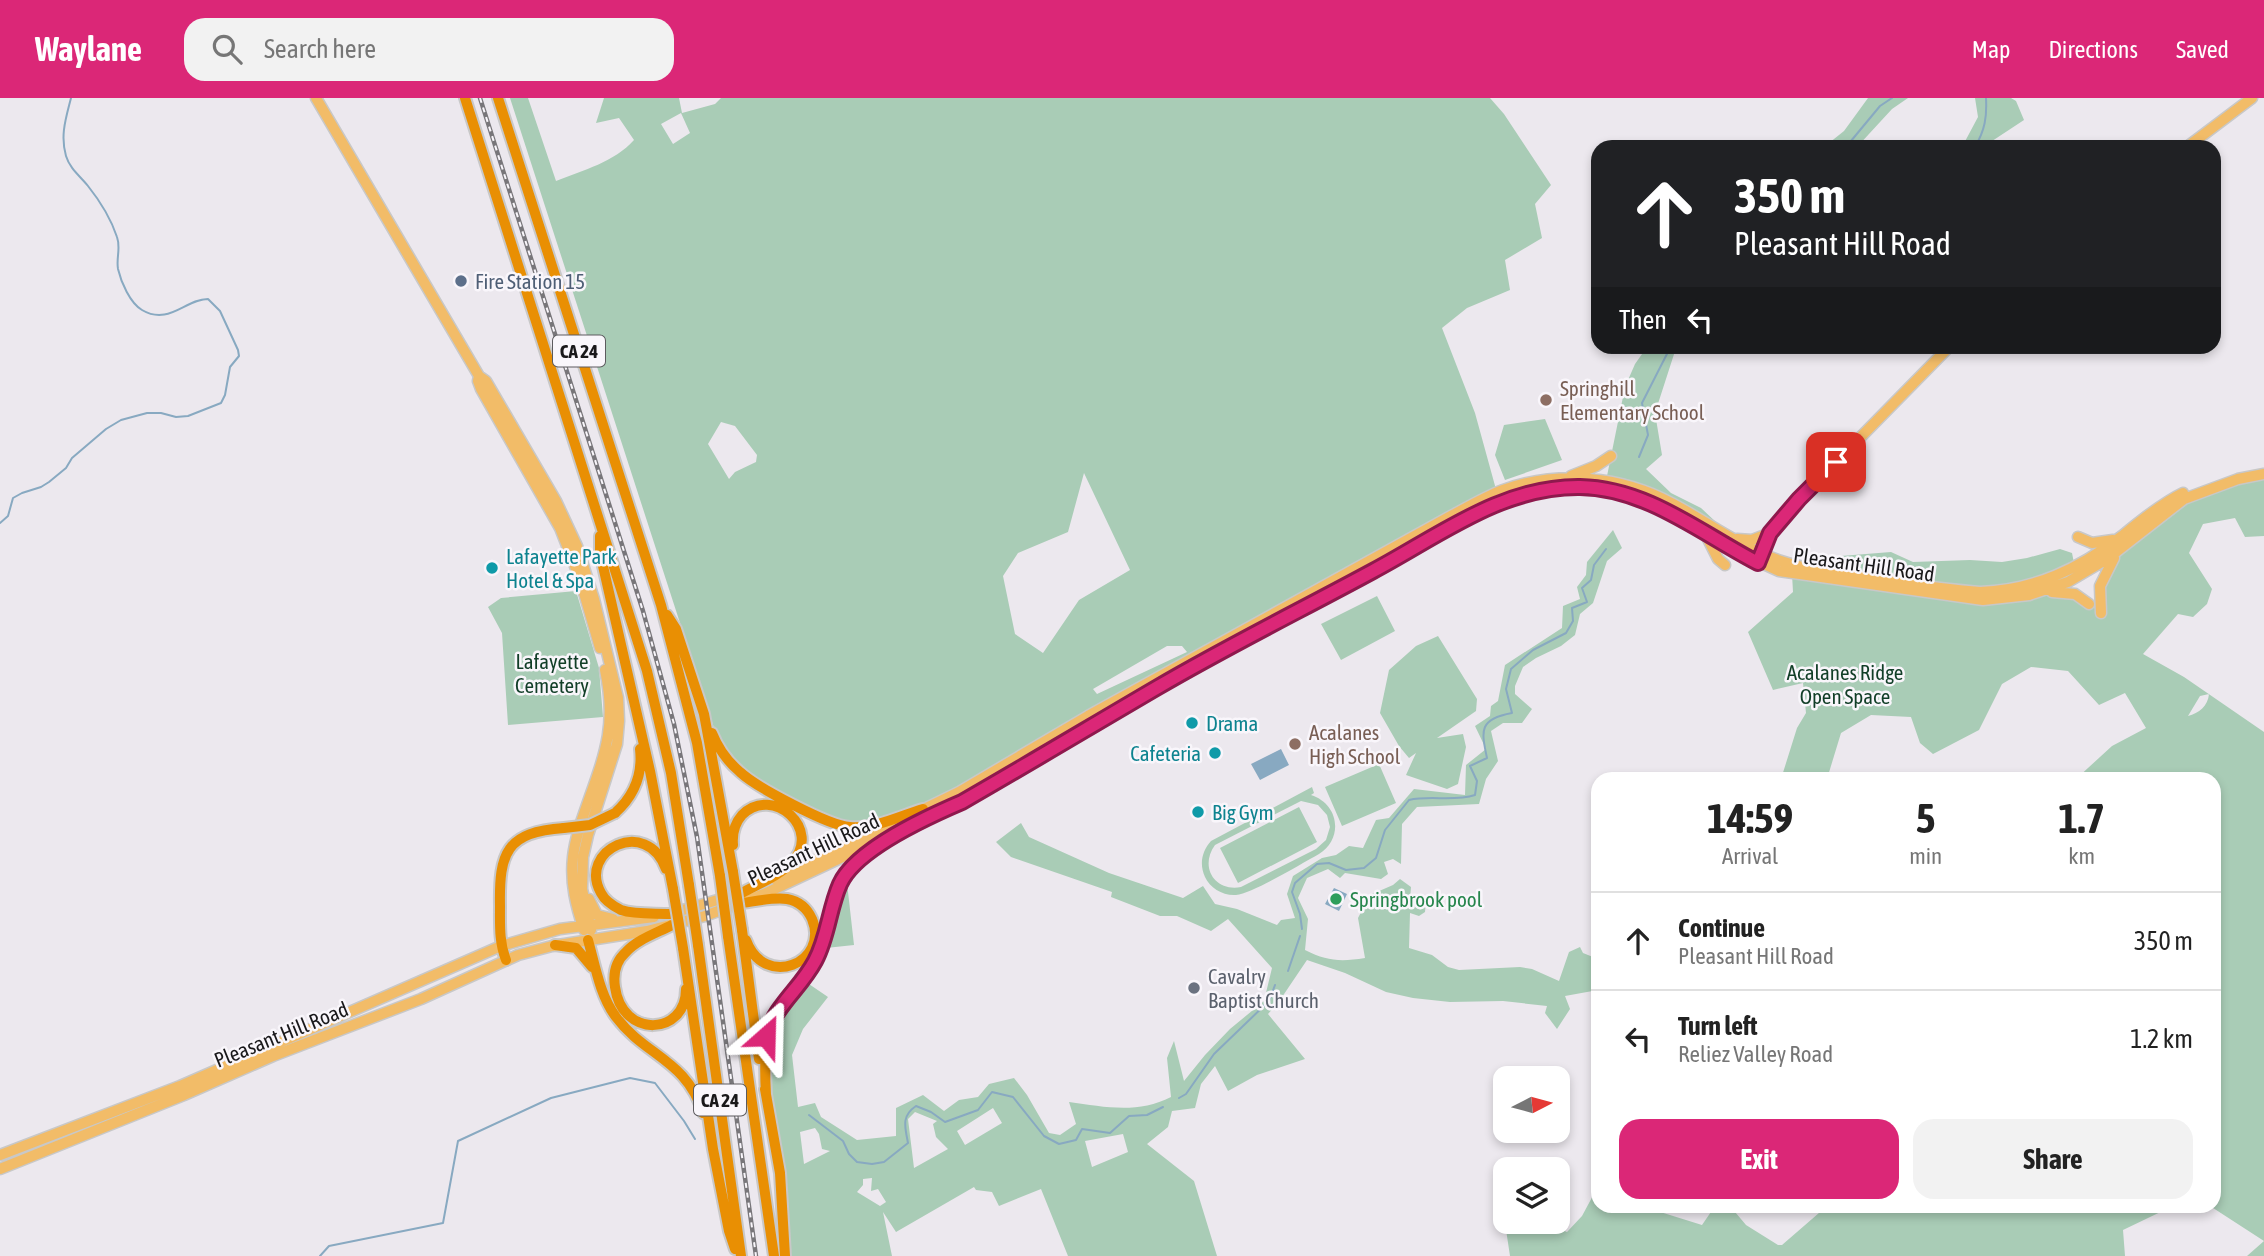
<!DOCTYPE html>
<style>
body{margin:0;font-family:"Asap Condensed",sans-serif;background:#f2f2f2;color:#222;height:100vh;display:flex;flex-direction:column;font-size:26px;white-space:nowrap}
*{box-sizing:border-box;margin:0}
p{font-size:23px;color:#767676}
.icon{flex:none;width:38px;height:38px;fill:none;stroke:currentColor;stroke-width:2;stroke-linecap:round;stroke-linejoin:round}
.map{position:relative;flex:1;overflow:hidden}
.panel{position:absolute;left:1591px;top:674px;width:630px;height:441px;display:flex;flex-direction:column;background:#fff;border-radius:21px;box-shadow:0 4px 10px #0003}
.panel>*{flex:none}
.hud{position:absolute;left:1591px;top:42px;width:630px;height:214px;border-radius:21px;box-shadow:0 4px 10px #0003;background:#202124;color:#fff;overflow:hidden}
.needle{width:46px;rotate:84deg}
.fabs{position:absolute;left:1493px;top:968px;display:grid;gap:14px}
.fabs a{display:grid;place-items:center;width:77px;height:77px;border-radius:14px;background:#fff;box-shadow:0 4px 10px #0003;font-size:35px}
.pin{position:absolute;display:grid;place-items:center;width:60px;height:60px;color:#fff;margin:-30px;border-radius:14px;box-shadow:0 4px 10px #0006}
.me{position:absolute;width:77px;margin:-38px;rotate:25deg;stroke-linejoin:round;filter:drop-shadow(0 0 5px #0008)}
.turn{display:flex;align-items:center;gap:24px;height:147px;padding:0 28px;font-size:32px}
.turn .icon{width:91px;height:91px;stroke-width:2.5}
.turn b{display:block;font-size:49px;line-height:60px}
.then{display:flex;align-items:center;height:66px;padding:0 28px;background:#0003;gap:14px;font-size:26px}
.eta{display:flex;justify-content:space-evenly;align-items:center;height:119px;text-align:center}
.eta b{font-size:42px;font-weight:700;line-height:49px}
.primary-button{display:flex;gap:14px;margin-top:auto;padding:14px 28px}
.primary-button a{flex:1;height:80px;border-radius:21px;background:#db2777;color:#fff;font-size:28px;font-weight:700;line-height:80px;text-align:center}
.primary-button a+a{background:#f2f2f2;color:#222}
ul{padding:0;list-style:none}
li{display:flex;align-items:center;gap:21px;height:98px;padding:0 28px;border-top:2px solid #e0e0e0}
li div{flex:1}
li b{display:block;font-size:26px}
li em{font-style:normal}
header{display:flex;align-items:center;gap:42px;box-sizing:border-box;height:98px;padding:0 35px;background:#db2777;color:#fff}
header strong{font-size:33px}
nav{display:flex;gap:38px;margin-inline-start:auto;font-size:24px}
.search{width:490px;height:63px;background:#f2f2f2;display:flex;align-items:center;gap:18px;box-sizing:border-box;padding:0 24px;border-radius:21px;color:#767676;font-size:26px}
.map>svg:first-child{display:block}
.green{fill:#a9ccb6;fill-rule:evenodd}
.water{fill:#88a9c1}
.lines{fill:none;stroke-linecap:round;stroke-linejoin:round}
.stream{stroke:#88a9c1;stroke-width:2}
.major-casing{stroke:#c8c8c8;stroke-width:13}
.highway-casing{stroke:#c8c8c8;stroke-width:14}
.major{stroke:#f2bc68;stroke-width:10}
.highway{stroke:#e98f03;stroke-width:10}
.rail-casing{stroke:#78767a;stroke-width:4.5}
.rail{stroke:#f9f6fb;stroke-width:2;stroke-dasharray:5;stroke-linecap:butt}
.highway-bridge-casing{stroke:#c8c8c8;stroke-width:14;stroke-linecap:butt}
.highway-bridge{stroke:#e98f03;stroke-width:10}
.route-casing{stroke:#8e194d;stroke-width:18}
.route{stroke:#db2777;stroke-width:12}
.service-dot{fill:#5c6f8a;stroke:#f9f6fb;stroke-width:2.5}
.education-dot{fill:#8d6e63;stroke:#f9f6fb;stroke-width:2.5}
.culture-dot{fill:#0f9aa8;stroke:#f9f6fb;stroke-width:2.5}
.leisure-dot{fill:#2e9e5b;stroke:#f9f6fb;stroke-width:2.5}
.worship-dot{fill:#6b7280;stroke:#f9f6fb;stroke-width:2.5}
.labels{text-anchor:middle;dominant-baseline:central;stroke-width:5;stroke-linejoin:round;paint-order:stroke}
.shield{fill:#f9f6fb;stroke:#5c5b5e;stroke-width:2}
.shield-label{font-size:19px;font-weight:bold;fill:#19181a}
.service-label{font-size:21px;fill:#4e5e75;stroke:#f9f6fb;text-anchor:start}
.education-label{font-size:21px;fill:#785e54;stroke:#f9f6fb;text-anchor:start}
.culture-label{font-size:21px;fill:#0d838f;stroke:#f9f6fb;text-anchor:start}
.street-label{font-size:21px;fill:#19181a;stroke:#f9f6fb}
.park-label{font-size:21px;fill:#113e27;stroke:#f9f6fb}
.leisure-label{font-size:21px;fill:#27864d;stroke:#f9f6fb;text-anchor:start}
.worship-label{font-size:21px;fill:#5b616d;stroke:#f9f6fb;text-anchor:start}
</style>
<header>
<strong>Waylane</strong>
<div class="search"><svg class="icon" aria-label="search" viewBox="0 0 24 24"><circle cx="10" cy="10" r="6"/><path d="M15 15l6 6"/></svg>Search here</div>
<nav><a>Map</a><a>Directions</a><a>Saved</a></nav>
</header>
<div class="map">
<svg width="2264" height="1158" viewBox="0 0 2264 1158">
<rect width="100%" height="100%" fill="#ece8ee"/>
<!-- green -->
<path class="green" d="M 510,0 L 528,0 L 556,83 C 584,72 614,64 634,42 L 619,20 L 596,25 L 604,0 L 679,0 L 682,15 L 715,6 L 721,0 L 1490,0 L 1504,16 L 1551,87 L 1535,106 L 1542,140 L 1505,162 L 1510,192 L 1467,210 L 1442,230 L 1475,315 L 1497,395 L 959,694 C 947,698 934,701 922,705 C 901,711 873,728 851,725 C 825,722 761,687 741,669 C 729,659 721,644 714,630 ZM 681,15 L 690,35 L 673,46 L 661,26 ZM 721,324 L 735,328 L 757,357 L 756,364 L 735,374 L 729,381 L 708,346 ZM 1084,375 L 1130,472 L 1079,502 L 1043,555 L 1015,536 L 1003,478 L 1018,455 L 1068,434 ZM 1167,548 L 1182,548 L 1187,554 L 1097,596 L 1093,591 Z
M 1868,0 L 1908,0 L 1892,11 L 1857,49 L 1824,49 L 1844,33 Z
M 1975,0 L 2011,0 L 2016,3 L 2024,22 L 1983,49 L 1962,49 L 1978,19 Z
M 1647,249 L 1679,249 L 1676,250 L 1655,315 L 1662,357 L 1646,371 L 1671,395 L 1701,410 L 1734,441 L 1606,383 L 1625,289 L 1635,266 Z
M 1545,321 L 1562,362 L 1505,382 L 1495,357 L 1504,327 Z
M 2264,376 L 2264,438 L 2245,439 L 2235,420 L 2203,426 L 2189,455 L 2212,491 L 2207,506 L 2193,519 L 2178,516 L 2143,556 L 2184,579 L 2264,634 L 2264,1158 L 2247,1158 L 2264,1143 L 2210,1108 L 2214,1108 L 2214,681 L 2076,681 L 2112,648 L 2146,630 L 2125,595 L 2099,607 L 2068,573 L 2031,569 L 2002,586 L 1979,632 L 1933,656 L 1920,645 L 1911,619 L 1871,617 L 1841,635 L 1827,681 L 1781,681 L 1797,630 L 1806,615 L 1803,585 L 1773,592 L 1748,534 L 1793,494 L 1792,476 L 1945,498 L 2060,494 L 2089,506 L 2100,514 L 2099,503 L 2112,462 L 2184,401 ZM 2209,596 C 2208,608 2199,615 2188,618 L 2200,598 Z
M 1613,432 L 1622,450 L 1607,463 L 1593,505 L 1580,516 L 1575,537 L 1561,548 L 1536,560 L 1523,569 L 1515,588 L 1515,596 L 1532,611 L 1522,625 L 1503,625 L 1491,633 L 1498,663 L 1486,681 L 1479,706 L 1417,709 L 1402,726 L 1401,766 L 1393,761 L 1384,764 L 1388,776 L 1381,781 L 1345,775 L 1340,780 L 1328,771 L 1307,780 L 1298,800 L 1308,821 L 1305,852 C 1327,863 1340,864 1365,860 L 1358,820 L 1370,797 L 1393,787 L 1400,781 L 1411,789 L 1410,801 L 1426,803 L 1425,814 L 1419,818 L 1410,815 L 1409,850 L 1432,857 L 1448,869 L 1459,872 L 1520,869 L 1532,871 L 1559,883 L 1569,854 L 1580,849 L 1583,855 L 1598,861 L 1598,892 L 1565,898 L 1570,911 L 1557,931 L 1545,915 L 1547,908 L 1503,903 L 1450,904 L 1413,900 L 1386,894 L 1345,875 L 1307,862 L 1278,905 L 1268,916 L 1305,961 L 1257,977 L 1228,993 L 1215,968 L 1201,986 L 1195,1010 L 1172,1013 L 1168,1029 L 1147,1046 L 1194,1083 L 1217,1158 L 1068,1158 L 1041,1091 L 999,1108 L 992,1094 L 976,1092 L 974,1089 L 896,1134 L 883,1114 L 892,1158 L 790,1158 L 783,1059 L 768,977 L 773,929 L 791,901 L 806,884 L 828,899 L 803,931 L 792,957 L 798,1009 L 815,1005 L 821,1019 L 857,1042 L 896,1038 L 896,1010 L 923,997 L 944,1013 L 959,1002 L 978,999 L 989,986 L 1014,980 L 1027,997 L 1049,1035 L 1060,1037 L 1076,1026 L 1069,1004 C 1105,1009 1138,1016 1171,999 L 1167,960 L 1174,943 L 1184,983 L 1205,957 L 1230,931 L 1264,903 L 1272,870 L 1228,821 L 1211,833 L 1177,818 L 1160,818 L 1111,799 L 1112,794 L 1011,759 L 996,744 L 1021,725 L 1029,739 L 1109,775 L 1183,800 L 1203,788 L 1215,806 L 1237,811 L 1277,827 L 1281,822 L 1295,820 L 1287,796 L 1293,778 L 1322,760 L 1336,757 L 1349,748 L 1363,750 L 1376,722 L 1389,720 L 1414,691 L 1465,697 L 1466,667 L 1486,651 L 1475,628 L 1490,618 L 1491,608 L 1498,603 L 1505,567 L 1562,530 L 1563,508 L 1580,501 L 1577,489 L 1586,477 L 1587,464 ZM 993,1010 L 1002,1025 L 965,1047 L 957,1033 ZM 915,1014 L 937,1023 L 933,1026 L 936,1039 L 948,1051 L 914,1070 L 908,1021 ZM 815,1030 L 819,1036 L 822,1051 L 830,1053 L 804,1066 L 800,1034 ZM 1123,1036 L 1128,1054 L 1092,1069 L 1085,1043 ZM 872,1080 L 871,1093 L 878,1091 L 886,1104 L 880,1108 L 857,1094 L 863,1087 L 863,1081 Z
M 2060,451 L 2072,455 L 2075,470 L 2002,493 L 1796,467 L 1803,461 L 1891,454 L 1913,464 L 1970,462 L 2002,464 L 2027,460 Z
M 576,493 L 599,570 L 603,619 L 508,627 L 502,535 L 488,509 L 501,500 Z
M 1377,498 L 1395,533 L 1341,562 L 1321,526 Z
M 1438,538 L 1477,601 L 1476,613 L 1437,640 L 1463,636 L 1466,649 L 1458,686 L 1447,691 L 1406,677 L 1416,655 L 1409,660 L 1399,648 L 1380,615 L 1389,572 L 1416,548 Z
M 1379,666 L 1396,705 L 1342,728 L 1325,689 Z
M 1312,689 L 1314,695 L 1311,697 C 1339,706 1344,740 1319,756 C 1301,766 1253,795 1236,797 C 1223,798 1210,790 1205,779 C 1199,766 1202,753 1211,743 ZM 1301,703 L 1318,707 L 1327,717 L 1330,729 L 1326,742 L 1316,751 L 1241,789 C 1215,794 1199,769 1215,747 Z
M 1299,709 L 1317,744 L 1238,785 L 1220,750 Z
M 847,785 L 854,847 L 826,850 Z
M 1596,1092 L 1598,1108 L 1641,1108 L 1702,1127 L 1715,1108 L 1730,1108 L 1746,1127 L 1778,1147 L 1782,1147 L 1827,1108 L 2173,1108 L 2123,1132 L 2125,1158 L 1510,1158 L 1505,1125 L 1528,1129 L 1534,1124 L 1543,1124 L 1567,1134 L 1582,1118 Z"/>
<!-- water -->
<path class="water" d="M 1281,651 L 1289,667 L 1260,682 L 1251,666 Z
M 1334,790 L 1347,796 L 1339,813 L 1325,806 Z"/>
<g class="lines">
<!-- stream -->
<path class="stream" d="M 1846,49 L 1880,8 L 1892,0
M 1975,49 C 1985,32 1987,19 1986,0
M 1639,359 L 1648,337 L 1642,305 L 1671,248
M 0,425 L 8,418 L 13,400 L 22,395 L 41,389 L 49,384 L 66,370 L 72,360 L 106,331 L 121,322 L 147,315 L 161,315 L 176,319 L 188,318 L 221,305 L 225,297 L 230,269 L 239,258 L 238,252 L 220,213 L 208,201 C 185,201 169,228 142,212 C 130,205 121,184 118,171 C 116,160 121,150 117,139 C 111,121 100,103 88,88 C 80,78 70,71 66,58 C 60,37 66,20 71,0
M 1302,831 L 1300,816 L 1292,794 L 1295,785 L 1317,766 L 1329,765 L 1346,772 L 1364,770 L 1376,760 L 1385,732 L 1409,702 C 1431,697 1453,704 1475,697 L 1477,683 L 1470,668 L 1487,660 C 1481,632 1479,621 1512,615 L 1506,591 L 1511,571 L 1533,552 L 1566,535 L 1573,523 L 1572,510 L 1587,504 L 1582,490 L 1591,482 L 1594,467 L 1606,451
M 1288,873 L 1300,838
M 1179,1000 L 1186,996 L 1214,956 L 1269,903 L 1275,887
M 809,1017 L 843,1043 L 849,1056 L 857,1064 L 872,1066 L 884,1064 L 908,1045 C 905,1029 901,1018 916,1008 L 931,1014 L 945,1024 L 978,1012 L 992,994 L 1013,999 L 1044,1038 L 1059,1046 L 1076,1042 L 1082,1031 L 1110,1035 L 1129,1018 L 1147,1017 L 1163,1009
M 320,1158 L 329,1148 L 443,1125 L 458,1043 L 551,1000 L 630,980 L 655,985 L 684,1023 L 695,1041"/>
<!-- major casing -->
<g class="major-casing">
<path id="major" d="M 316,0 L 479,278 L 486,283 L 556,403 L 577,448 L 594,501 L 618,600 L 619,623 L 617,646 L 588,737 L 583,759 L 582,791 L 591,832
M 2187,49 L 2252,0
M 479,278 L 478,283 L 481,291 L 560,430 L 580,481 L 600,550
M 1571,378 L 1596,368 L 1611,358
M 1706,437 L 1718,461 L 1725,467
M 2078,439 L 2092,445 L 2113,442
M 1737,441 L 1752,442 L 1770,435
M 1760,461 L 1770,435 L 1790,411 L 1950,248
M 2052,494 L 2075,496 L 2089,506
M 2101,515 L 2100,488 L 2114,460
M 918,714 L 959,694 L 1088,618 L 1451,418 C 1468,409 1485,399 1503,392 C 1558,372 1622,378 1673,406 C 1709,425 1742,450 1781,463 C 1811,473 1843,476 1874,481 C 1910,486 1944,491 1980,494 C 2035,492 2079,471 2122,438 C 2140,423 2162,405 2183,395
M 923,721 L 962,704 L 1159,589 L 1374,473 L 1485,410 L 1529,394 L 1580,389 L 1621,395 L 1639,400 L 1668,413 L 1729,450 L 1779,473 L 1983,502 L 2029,497 L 2068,484 L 2107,461 L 2184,401 L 2238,381 L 2264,376
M 775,781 L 895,725
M 589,801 L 597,817 L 613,821
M 669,816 L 742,795
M 584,832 C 576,808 570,785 573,759 C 575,741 581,724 587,707 C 605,656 617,627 605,572
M 0,1057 L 180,988 L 501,848 L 560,831 L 654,819
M 0,1071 L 184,997 L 273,958 L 421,901 L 518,857 L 552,848 L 647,833 L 705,818 L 764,796 L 881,741"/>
</g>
<!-- highway casing -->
<g class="highway-casing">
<path id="highway" d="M 465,0 L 647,573 L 671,675 L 689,787
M 498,0 L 661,507 L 697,645 L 720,778
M 600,438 L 600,455 L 650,673 L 673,791
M 667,517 L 676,531 L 704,616 L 733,774
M 712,635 C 718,650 727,663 740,674 C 756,689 829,728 850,729 C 875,731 900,718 923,711
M 615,715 C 634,698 643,677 640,651
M 733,747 C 732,735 734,726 742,717 C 773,686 823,732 792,764 C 779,778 758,786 742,795
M 666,771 C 647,718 577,752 601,795 C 605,803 613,808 621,812 C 636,817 655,815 670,816
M 743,805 C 757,803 773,799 787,801 C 798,803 807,810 812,821 C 830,865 764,892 746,842
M 672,827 C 657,835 638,841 626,854 C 616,863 613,876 615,889 C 622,941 686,938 686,891
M 742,832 L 759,961
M 728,838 L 774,1158
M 588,842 C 595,867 600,898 616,919 C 645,958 687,962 703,1015
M 555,847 L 576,850 L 592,869
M 698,847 L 741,1158
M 683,850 L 713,1051 L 729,1133 L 735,1151
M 506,862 C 499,844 500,827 500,808 C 499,755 506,734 564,730
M 765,991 L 780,1075 L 785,1158
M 766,997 C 764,961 763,931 786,900 C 798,885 812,871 820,853 C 832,825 831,791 852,768 C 872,747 903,733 928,719"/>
</g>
<!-- major -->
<use href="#major" class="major"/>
<!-- highway -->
<use href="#highway" class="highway"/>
<!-- rail casing -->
<g class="rail-casing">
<path id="rail" d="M 480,0 L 643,513 L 674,626 L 697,739 L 756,1158"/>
</g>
<!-- rail -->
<use href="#rail" class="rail"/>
<!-- highway-bridge casing -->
<g class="highway-bridge-casing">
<path id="highway-bridge" d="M 564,730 L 590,727 L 615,715
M 733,774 L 742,832
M 720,778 L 728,838
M 689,787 L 698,847
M 673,791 L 683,850"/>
</g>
<!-- highway-bridge -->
<use href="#highway-bridge" class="highway-bridge"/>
</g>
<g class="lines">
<!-- route casing -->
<g class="route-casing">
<path id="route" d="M 766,938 C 777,905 800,891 815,863 C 828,839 829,811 840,786 C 856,751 927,719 962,704 C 1028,666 1093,627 1158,589 C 1228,548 1301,512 1373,473 C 1439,438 1502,388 1580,389 C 1647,390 1702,436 1758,465 L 1770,435 L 1799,401 L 1836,364"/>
</g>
<!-- route -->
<use href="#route" class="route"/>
</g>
<!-- markers -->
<circle class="service-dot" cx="461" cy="183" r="7"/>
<g class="education-dot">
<circle cx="1546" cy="302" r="7"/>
<circle cx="1295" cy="646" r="7"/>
</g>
<g class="culture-dot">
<circle cx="492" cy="470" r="7"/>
<circle cx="1192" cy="625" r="7"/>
<circle cx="1215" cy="655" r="7"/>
<circle cx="1198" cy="714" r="7"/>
</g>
<circle class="leisure-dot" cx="1336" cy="801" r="7"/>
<circle class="worship-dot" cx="1194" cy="890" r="7"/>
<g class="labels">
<!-- shield labels -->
<g class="shield">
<rect x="553" y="237.5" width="52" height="31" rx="5"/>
<rect x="694" y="986.5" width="52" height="31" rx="5"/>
</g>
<g class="shield-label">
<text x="579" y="253">CA 24</text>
<text x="720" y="1002">CA 24</text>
</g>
<!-- service labels -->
<g class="service-label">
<text x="475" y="183">Fire Station 15</text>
</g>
<!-- education labels -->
<g class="education-label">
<text x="1560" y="290">Springhill<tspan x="1560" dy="24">Elementary School</tspan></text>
<text x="1309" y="634">Acalanes<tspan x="1309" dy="24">High School</tspan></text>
</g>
<!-- culture labels -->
<g class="culture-label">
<text x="506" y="458">Lafayette Park<tspan x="506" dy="24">Hotel &amp; Spa</tspan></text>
<text x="1206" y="625">Drama</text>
<text x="1201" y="655" text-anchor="end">Cafeteria</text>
<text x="1212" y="714">Big Gym</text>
</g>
<!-- street labels -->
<g class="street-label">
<text transform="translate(1864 466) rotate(8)">Pleasant Hill Road</text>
<text transform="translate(813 751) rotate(-25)">Pleasant Hill Road</text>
<text transform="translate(281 936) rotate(-22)">Pleasant Hill Road</text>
</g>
<!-- park labels -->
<g class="park-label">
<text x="552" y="563">Lafayette<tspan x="552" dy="24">Cemetery</tspan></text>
<text x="1845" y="574">Acalanes Ridge<tspan x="1845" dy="24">Open Space</tspan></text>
</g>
<!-- leisure labels -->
<g class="leisure-label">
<text x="1350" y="801">Springbrook pool</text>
</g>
<!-- worship labels -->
<g class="worship-label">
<text x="1208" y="878">Cavalry<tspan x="1208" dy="24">Baptist Church</tspan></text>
</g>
</g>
</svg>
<div class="fabs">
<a><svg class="needle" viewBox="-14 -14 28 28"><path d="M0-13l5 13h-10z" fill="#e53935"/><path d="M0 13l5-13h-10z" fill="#767676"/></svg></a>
<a><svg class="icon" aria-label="layers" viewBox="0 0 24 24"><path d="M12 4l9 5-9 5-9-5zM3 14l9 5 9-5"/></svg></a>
</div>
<div class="pin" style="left:1836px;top:364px;background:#d93025"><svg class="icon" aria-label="arrive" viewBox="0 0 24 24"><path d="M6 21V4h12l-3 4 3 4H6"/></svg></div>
<svg class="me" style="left:766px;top:938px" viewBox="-20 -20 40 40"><path d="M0-17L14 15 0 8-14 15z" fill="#db2777" stroke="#fff" stroke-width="4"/></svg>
<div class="hud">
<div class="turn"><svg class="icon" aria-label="ahead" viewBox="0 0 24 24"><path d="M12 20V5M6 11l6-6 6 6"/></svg><div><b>350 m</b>Pleasant Hill Road</div></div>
<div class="then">Then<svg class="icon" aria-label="left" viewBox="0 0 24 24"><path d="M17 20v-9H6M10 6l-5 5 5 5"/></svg></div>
</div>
<section class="panel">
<div class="eta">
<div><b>14:59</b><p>Arrival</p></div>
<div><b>5</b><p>min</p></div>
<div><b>1.7</b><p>km</p></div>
</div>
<ul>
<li><svg class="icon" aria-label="ahead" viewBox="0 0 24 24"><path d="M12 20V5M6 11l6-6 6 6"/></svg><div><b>Continue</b><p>Pleasant Hill Road</p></div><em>350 m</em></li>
<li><svg class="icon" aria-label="left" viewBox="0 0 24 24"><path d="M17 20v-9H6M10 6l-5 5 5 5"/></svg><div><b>Turn left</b><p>Reliez Valley Road</p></div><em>1.2 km</em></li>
</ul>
<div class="primary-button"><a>Exit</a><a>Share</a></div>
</section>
</div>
